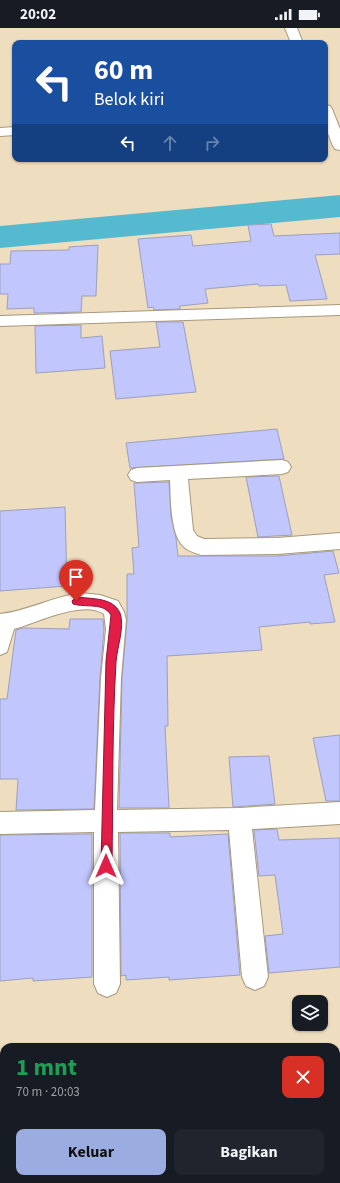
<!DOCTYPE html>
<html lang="id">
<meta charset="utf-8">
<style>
body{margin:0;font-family:"Source Sans 3",sans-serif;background:#20242c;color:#f1f3f6;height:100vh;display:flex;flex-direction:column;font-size:15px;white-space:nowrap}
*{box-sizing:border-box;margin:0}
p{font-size:13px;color:#9ea1a6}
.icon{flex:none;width:22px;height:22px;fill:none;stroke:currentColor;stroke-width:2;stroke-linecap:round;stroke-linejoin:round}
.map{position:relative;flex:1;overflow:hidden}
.sheet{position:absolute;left:0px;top:1015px;width:340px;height:140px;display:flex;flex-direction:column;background:#171b24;border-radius:12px 12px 0 0;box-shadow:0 1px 3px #0004}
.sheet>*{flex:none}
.top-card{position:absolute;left:12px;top:12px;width:316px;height:122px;border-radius:8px;box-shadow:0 1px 3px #0004;background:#1a4fa0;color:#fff;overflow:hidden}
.fabs{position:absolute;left:292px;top:967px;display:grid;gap:8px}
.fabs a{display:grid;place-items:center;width:36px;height:36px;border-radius:8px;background:#171b24;box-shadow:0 1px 3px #0004;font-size:20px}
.pin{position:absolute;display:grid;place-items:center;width:34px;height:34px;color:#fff;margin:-41px -17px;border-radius:50% 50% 50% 0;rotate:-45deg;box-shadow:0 0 4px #0007}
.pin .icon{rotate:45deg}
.me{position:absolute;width:44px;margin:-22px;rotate:0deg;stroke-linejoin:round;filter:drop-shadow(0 0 3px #0008)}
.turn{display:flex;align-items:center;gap:14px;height:84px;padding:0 16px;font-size:18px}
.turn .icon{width:52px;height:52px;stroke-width:2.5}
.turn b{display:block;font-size:28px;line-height:34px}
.lanes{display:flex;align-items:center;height:38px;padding:0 16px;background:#0003;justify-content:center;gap:20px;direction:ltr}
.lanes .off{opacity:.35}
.round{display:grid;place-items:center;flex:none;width:42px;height:42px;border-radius:8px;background:#20242c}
.head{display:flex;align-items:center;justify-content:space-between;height:68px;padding:0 16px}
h1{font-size:24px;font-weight:700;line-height:30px;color:#1e9e55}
.cta{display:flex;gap:8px;margin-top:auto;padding:8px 16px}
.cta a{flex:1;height:46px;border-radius:8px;background:#9bace0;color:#111;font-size:16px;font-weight:700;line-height:46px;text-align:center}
.cta a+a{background:#20242c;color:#f1f3f6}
.status{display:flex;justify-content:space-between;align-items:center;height:28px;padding:0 20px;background:#171b24;direction:ltr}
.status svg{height:11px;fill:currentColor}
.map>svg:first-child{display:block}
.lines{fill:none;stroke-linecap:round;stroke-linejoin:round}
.river{fill:#55b9cf;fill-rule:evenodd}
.building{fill:#c1c6fd;stroke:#9c9fbe}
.street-casing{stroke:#a7987b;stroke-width:2}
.street{fill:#fff;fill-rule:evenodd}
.route{fill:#e11d48;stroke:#92132f}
</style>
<div class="status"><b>20:02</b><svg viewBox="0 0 49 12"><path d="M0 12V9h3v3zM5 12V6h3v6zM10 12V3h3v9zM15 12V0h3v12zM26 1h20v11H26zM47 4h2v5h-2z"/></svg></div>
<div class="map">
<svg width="340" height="1155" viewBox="0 0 340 1155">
<rect width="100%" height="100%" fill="#eeddbe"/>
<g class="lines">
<!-- river -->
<path class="river" d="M 340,167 L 340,189 L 0,220 L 0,198 Z"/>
</g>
<!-- building -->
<path class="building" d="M 271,196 L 274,208 L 340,205 L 340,226 L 315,227 L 327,271 L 290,273 L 286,257 L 259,258 L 258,256 L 205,261 L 208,275 L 180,278 L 180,281 L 154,282 L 153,279 L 148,280 L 138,211 L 191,207 L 193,218 L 251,213 L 248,197 Z
M 98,217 L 96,268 L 82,268 L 81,284 L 34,285 L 34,280 L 7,281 L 8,266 L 0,266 L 0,236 L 10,236 L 11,223 L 69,222 L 69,219 Z
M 156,294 L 183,294 L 196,364 L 116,371 L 110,323 L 160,319 Z
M 81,297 L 81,310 L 102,308 L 105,340 L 36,345 L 35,298 Z
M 277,401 L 284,431 L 130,440 L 126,415 Z
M 279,448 L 292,507 L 258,509 L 246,449 Z
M 169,454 L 171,488 L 176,510 L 178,528 L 277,528 L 333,523 L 339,545 L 324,547 L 335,594 L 310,596 L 310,594 L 259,599 L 262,622 L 167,628 L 168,698 L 165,698 L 169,780 L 119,780 L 122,650 L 127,592 L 127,546 L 134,546 L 132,520 L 139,519 L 134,455 Z
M 65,479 L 67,558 L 0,563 L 0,483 Z
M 70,591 L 103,591 L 104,601 L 100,650 L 94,781 L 16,782 L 18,751 L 0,751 L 0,671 L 7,671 L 16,602 L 23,600 L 69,601 Z
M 340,707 L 340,773 L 326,773 L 313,710 Z
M 269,728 L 275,776 L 233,779 L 229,729 Z
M 277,801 L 279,812 L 340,810 L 340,939 L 269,945 L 265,908 L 283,906 L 275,847 L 259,848 L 254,802 Z
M 120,805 L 170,805 L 170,809 L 228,806 L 240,947 L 169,952 L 169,949 L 126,952 L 126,947 L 121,948 Z
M 92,806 L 92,949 L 33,953 L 33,950 L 0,953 L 0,807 Z"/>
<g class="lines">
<!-- street casing -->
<g class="street-casing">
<path id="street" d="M 285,0 L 297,0 L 303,15 L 291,15 Z
M 325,77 L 330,78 L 332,81 L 340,101 L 340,122 L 335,121 L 333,118 L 325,98 Z
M 15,99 L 15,107 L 0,108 L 0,100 Z
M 340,277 L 340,287 L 0,298 L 0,288 Z
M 282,432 L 288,434 L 291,439 L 288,444 L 282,446 L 188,451 L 193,502 L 197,508 L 204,511 L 277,510 L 340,505 L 340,521 L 277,526 L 201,527 C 196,525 188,523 184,519 C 170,507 171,470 170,452 L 137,454 L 131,452 L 128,447 L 131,442 L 137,440 Z
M 80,565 L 100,567 L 118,573 L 124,584 L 126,592 L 121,650 L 117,782 L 239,780 L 340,774 L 340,796 L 252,801 L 268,949 L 264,958 L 255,962 L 246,958 L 242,949 L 229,802 L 118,804 L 120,956 L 116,965 L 107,969 L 98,965 L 94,956 L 94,804 L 0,806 L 0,784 L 95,782 L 101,650 L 106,601 L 104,586 C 84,571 36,595 14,601 L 7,624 L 0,627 L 0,586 C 28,583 52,569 80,565 Z"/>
</g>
<!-- street -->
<use href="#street" class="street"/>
</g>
<!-- route -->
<path class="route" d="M 76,569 C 91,571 113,569 120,585 C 125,599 117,619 116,634 C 112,701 113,770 112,838 L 110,842 L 106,843 L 103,842 L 101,838 L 106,633 L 111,587 C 103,574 86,580 73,576 L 72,573 Z"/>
</svg>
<div class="fabs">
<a><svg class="icon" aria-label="layers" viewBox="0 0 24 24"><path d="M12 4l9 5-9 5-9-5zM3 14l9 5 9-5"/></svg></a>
</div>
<div class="pin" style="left:76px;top:573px;background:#d93025"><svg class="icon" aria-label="arrive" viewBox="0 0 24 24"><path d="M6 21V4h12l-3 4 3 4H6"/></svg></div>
<svg class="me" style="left:106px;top:838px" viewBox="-20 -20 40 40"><path d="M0-17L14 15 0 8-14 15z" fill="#e11d48" stroke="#fff" stroke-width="4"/></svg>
<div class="top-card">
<div class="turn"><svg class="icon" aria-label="left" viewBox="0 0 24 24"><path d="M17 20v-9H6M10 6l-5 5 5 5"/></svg><div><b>60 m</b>Belok kiri</div></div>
<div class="lanes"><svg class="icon" aria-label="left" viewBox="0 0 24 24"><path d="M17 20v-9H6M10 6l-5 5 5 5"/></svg><svg class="icon off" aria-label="ahead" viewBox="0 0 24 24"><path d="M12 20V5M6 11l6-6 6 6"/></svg><svg class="icon off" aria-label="right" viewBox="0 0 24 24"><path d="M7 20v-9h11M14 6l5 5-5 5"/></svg></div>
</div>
<section class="sheet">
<div class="head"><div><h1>1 mnt</h1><p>70 m · 20:03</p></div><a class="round" style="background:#d93025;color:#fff"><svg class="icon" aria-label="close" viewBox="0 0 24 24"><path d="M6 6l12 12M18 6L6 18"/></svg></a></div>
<div class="cta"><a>Keluar</a><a>Bagikan</a></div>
</section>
</div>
